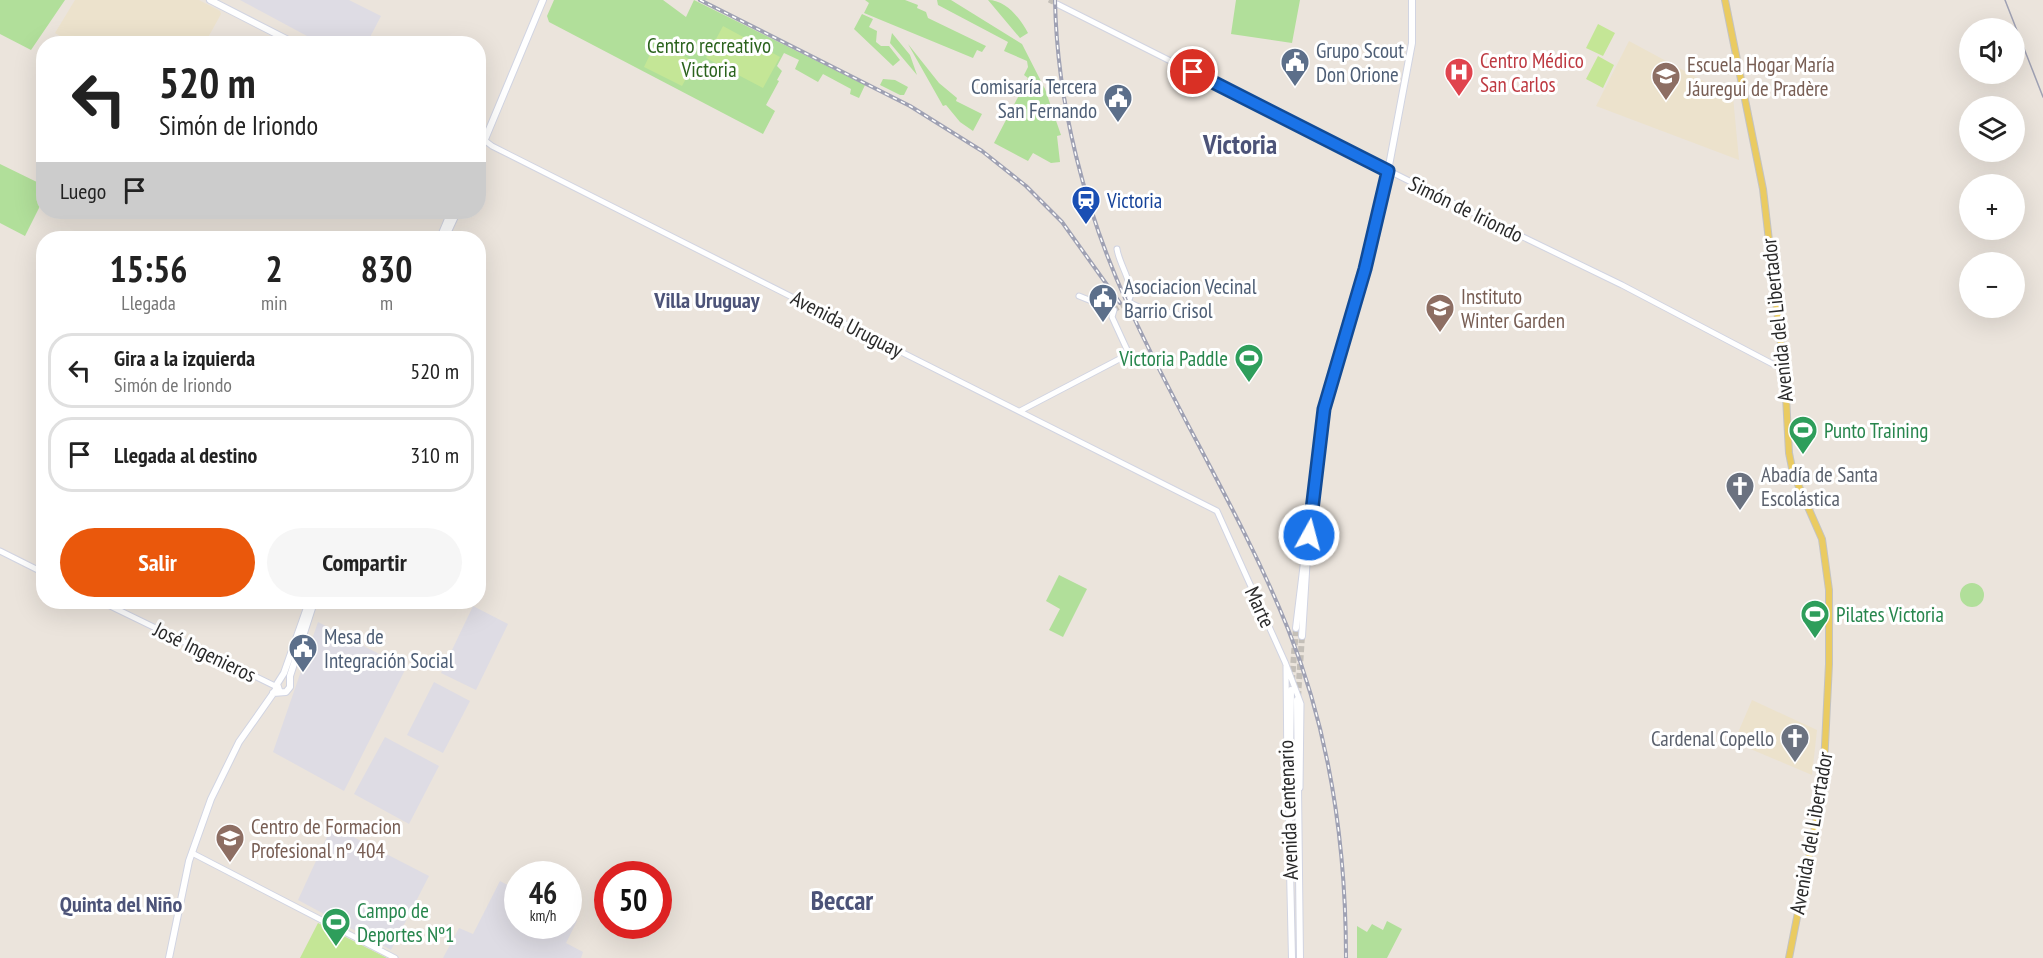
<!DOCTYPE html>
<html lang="es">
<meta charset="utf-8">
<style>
body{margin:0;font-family:"PT Sans Narrow",sans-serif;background:#f6f6f6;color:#222;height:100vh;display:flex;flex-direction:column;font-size:22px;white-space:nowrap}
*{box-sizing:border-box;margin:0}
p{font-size:20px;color:#767676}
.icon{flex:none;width:33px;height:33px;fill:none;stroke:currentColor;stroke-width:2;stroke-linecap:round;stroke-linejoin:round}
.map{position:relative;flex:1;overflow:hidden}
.details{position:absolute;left:36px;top:231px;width:450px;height:378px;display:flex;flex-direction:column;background:#fff;border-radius:24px;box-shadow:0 6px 24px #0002}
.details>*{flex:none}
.banner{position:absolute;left:36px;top:36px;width:450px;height:183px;border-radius:24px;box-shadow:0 6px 24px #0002;background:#fff;color:#222;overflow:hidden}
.buttons{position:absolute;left:1959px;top:18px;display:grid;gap:12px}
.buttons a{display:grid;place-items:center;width:66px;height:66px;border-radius:50%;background:#fff;box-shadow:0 6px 24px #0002;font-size:30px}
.speed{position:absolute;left:504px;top:861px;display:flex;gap:12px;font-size:30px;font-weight:700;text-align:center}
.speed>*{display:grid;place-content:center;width:78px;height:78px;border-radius:50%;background:#fff;box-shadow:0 6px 24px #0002;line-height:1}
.speed small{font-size:15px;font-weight:400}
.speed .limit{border:9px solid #d22;background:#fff;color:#111}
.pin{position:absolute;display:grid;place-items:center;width:51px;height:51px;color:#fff;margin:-26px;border:3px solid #fff;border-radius:50%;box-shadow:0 2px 6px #0007}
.me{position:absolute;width:66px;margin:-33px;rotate:7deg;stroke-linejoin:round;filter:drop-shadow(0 0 4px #0008)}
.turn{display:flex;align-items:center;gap:21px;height:126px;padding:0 24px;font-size:27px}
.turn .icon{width:78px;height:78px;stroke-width:2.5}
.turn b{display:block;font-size:42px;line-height:51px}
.then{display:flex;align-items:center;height:57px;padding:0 24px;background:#0003;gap:12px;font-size:22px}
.eta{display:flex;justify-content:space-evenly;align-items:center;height:102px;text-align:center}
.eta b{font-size:36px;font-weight:800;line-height:42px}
.primary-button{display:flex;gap:12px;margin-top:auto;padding:12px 24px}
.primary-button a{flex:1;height:69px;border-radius:36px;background:#ea580c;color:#fff;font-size:24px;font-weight:800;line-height:69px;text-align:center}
.primary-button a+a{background:#f6f6f6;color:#222}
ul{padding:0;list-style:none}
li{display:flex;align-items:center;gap:18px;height:75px;margin:0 12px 9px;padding:0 12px;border:3px solid #e0e0e0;border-radius:24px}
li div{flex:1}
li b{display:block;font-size:22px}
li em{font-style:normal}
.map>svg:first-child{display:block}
.industrial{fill:#dedce4}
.education{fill:#ece2cc}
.green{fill:#b1df9a}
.pitch{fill:#c4e696}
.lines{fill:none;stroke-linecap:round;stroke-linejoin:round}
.tertiary-tunnel{stroke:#c4bfb8;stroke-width:5;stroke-dasharray:5 2.5;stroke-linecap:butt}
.secondary-tunnel{stroke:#c4bfb8;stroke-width:6;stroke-dasharray:6 3;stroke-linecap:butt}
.tertiary-casing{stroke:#d1d4e2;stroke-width:7}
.secondary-casing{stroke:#d1d4e2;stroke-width:8}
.primary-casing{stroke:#c3c3c3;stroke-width:8}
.tertiary{stroke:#fff;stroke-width:5}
.secondary{stroke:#fff;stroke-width:6}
.primary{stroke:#eacb61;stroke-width:6}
.tram{stroke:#9fa1b3;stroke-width:1.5}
.rail-casing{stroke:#9fa1b3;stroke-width:4}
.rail{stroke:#fff;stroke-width:1.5;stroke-dasharray:4.5;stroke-linecap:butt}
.route-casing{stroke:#114b97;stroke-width:15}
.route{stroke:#1a73e8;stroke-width:10}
.labels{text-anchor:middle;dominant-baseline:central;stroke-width:6;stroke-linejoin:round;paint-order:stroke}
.park-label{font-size:21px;fill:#2b631d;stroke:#fff}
.service-label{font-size:21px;fill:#4e5e75;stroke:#fff;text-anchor:start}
.health-label{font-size:21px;fill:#be3a42;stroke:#fff;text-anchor:start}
.education-label{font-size:21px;fill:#785e54;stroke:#fff;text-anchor:start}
.transit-label{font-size:21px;fill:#164399;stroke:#fff;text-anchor:start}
.street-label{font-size:21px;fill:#292929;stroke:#fff}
.leisure-label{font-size:21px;fill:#27864d;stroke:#fff;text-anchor:start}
.worship-label{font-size:21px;fill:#5b616d;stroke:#fff;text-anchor:start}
.neighbourhood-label{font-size:22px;font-weight:bold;fill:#4c5378;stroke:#fff}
.district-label{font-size:27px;font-weight:bold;fill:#4c5378;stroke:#fff}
</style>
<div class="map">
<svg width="2043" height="958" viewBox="0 0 2043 958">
<rect width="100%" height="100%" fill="#ebe4dc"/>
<!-- industrial -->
<path class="industrial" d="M 240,0 L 349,0 L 381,16 L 367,43 L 320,43 Z
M 473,606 L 508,624 L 476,690 L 441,673 Z
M 318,622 L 406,668 L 344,791 L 273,752 Z
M 434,682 L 470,701 L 443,753 L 407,735 Z
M 385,737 L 439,766 L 409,824 L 354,794 Z
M 332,826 L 429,876 L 391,950 L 298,900 Z
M 500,881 L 517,890 L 518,926 L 568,926 L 569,917 L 577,921 L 566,943 L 583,952 L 581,958 L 443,958 L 459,928 L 473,934 Z"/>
<!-- education -->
<path class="education" d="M 75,0 L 199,0 L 220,11 L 221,14 L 205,43 L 71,43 L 55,33 Z
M 1629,41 L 1733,97 L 1739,160 L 1596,106 Z
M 1752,700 L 1817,730 L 1812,775 L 1734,742 Z"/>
<!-- green -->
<path class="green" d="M 0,0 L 65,0 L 31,50 L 0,34 Z
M 554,0 L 663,0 L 686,17 L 694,0 L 865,85 L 859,98 L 850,94 L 851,89 L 823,74 L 818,82 L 795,69 L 799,60 L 784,53 L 777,66 L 782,71 L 777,80 L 779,81 L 766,105 L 775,111 L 763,134 L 549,22 L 547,16 Z
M 865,0 L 905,0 L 918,5 L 917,8 L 926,12 L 928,18 L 986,46 L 982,52 L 977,50 L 973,58 L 864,13 L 869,3 Z
M 937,0 L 951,0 L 1022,44 L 1045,89 L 1061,135 L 1057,136 L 1060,162 L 1051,163 L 1033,153 L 1028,161 L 994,143 L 1028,78 L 1024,75 L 1028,67 L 1027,61 L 1004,51 L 1008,42 L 938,5 Z
M 988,0 C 1006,0 1020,18 1028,33 L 1020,38 Z
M 1236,0 L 1300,0 L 1292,43 L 1231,34 Z
M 862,14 L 873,19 L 869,27 L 877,31 L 876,42 L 881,46 L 889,46 L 900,60 L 893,66 L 854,29 Z
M 892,33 L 910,55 L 917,75 L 890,43 Z
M 908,44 L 939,83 L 957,98 L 956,101 L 982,114 L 973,131 L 960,122 L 946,105 L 943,106 Z
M 883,79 L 895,80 L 908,87 L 904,95 L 900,95 L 880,85 Z
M 0,164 L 43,185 L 43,200 L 25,236 L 0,223 Z
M 1059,575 L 1087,589 L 1063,637 L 1049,630 L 1060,609 L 1046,601 Z
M1960 595a12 12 0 1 1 24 0a12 12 0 1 1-24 0Z
M 1387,921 L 1402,929 L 1387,958 L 1357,958 L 1357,926 L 1367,932 L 1372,924 L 1383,930 Z"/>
<!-- pitch -->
<path class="pitch" d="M 1598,24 L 1615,33 L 1603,56 L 1586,48 Z
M 723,26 L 780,57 L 763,88 L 706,58 Z
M 656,42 L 695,62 L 682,86 L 644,67 Z
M 1598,56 L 1614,65 L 1603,88 L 1586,79 Z
M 318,923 L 387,958 L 300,958 Z"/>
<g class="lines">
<!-- tertiary-tunnel -->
<path class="tertiary-tunnel" d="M 1049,0 L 1057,4
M 1114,310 L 1128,302"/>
<!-- secondary-tunnel -->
<path class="secondary-tunnel" d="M 1292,681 L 1296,628
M 1298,697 L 1302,636"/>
<!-- tertiary casing -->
<g class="tertiary-casing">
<path id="tertiary" d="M 1057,4 L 1459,206 L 1622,285 L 1784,370
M 483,139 L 492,146 L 1217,511 L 1285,662 L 1301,704 L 1300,788
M 1117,249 C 1119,265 1137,288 1128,302 L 1141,308 L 1177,314
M 1020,411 L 1129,354 L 1112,317 L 1114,310 L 1079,296
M 0,551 L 44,573
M 102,602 L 277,687
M 1286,666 L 1287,777
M 192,853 L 395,958"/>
</g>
<!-- secondary casing -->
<g class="secondary-casing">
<path id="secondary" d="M 210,0 L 296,44
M 478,156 L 543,0
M 440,238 L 451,212
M 445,238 L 457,212
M 1296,628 L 1321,423 L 1365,269 L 1388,171 L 1412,43 L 1412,0
M 1302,636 L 1307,556
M 279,690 L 277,684 L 284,673 L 309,602
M 1291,690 L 1289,826 L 1292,958
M 273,693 L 286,692 L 290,687 L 290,676 L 314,602
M 1297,700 L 1300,958
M 169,958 L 189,861 L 211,799 L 239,742 L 277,688"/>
</g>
<!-- primary casing -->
<g class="primary-casing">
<path id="primary" d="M 1725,0 L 1763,189 L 1785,378 L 1789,453 L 1793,473 L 1822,539 L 1829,590 L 1829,664 L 1823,786 L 1789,958"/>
</g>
<!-- tertiary -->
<use href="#tertiary" class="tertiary"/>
<!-- secondary -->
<use href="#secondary" class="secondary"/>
<!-- primary -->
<use href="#primary" class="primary"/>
<!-- tram -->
<path class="tram" d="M 2005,0 L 2043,97"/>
<!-- rail casing -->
<g class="rail-casing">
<path id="rail" d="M 700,0 L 910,106 L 982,151 L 1026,186 L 1062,222 L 1120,303
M 1055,0 C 1057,104 1085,211 1128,305 C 1178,415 1243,517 1288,629 C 1330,733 1346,846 1346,958"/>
</g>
<!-- rail -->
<use href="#rail" class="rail"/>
</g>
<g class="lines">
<!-- route casing -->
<g class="route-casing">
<path id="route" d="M 1193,72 L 1388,171 L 1365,269 L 1324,409 L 1309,535"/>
</g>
<!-- route -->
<use href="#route" class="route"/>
</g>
<!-- icons -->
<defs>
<g id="civic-pin" transform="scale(1.5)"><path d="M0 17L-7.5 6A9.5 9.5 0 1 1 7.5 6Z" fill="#5c6f8a" stroke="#fff"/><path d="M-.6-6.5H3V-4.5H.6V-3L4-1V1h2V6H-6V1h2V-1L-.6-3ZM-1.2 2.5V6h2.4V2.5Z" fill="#fff"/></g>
<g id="hospital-pin" transform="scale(1.5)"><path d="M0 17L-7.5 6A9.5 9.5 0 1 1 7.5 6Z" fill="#e0444e" stroke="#fff"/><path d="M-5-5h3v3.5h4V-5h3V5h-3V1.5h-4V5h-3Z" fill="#fff"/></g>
<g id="school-pin" transform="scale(1.5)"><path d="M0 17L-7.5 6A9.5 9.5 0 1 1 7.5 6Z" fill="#8d6e63" stroke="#fff"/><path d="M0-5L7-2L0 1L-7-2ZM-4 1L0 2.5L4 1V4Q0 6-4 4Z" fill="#fff"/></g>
<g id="station-pin" transform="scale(1.5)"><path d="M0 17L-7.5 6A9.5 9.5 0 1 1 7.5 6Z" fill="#1a4fb4" stroke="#fff"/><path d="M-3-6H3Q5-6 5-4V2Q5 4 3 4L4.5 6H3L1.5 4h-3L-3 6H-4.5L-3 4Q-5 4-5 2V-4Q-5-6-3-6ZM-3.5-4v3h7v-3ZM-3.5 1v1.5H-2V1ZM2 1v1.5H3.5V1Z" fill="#fff"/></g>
<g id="stadium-pin" transform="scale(1.5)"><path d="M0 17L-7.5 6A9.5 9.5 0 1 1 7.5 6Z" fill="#2e9e5b" stroke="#fff"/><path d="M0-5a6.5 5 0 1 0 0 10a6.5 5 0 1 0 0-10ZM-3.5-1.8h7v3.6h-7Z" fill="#fff"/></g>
<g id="church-pin" transform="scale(1.5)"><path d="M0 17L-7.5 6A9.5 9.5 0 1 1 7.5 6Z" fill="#6b7280" stroke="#fff"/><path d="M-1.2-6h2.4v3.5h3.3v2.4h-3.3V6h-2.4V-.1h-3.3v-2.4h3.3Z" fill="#fff"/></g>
</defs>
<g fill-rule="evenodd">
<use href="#civic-pin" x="1295" y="62"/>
<use href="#hospital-pin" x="1459" y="72"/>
<use href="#school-pin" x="1666" y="76"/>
<use href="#civic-pin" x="1118" y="98"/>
<use href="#station-pin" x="1086" y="200"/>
<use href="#civic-pin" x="1103" y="298"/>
<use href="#school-pin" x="1440" y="308"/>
<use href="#stadium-pin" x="1249" y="358"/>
<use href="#stadium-pin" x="1803" y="430"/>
<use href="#church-pin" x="1740" y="486"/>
<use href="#stadium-pin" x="1815" y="614"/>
<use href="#civic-pin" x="303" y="648"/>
<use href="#church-pin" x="1795" y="738"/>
<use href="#school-pin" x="230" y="838"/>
<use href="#stadium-pin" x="336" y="922"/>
</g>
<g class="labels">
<!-- park labels -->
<g class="park-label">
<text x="709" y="45">Centro recreativo<tspan x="709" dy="24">Victoria</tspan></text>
</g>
<!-- service labels -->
<g class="service-label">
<text x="1316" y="50">Grupo Scout<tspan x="1316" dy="24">Don Orione</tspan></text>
<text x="1097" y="86" text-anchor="end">Comisaría Tercera<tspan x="1097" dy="24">San Fernando</tspan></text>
<text x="1124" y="286">Asociacion Vecinal<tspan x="1124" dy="24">Barrio Crisol</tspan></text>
<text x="324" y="636">Mesa de<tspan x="324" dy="24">Integración Social</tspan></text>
</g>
<!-- health labels -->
<g class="health-label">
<text x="1480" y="60">Centro Médico<tspan x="1480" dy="24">San Carlos</tspan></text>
</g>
<!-- education labels -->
<g class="education-label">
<text x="1687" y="64">Escuela Hogar María<tspan x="1687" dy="24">Jáuregui de Pradère</tspan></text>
<text x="1461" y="296">Instituto<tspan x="1461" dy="24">Winter Garden</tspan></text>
<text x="251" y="826">Centro de Formacion<tspan x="251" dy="24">Profesional nº 404</tspan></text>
</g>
<!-- transit labels -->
<g class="transit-label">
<text x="1107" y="200">Victoria</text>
</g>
<!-- street labels -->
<g class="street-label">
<text transform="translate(1466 209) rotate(26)">Simón de Iriondo</text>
<text transform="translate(1777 320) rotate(-96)">Avenida del Libertador</text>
<text transform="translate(847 324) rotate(27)">Avenida Uruguay</text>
<text transform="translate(1260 607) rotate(65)">Marte</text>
<text transform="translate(205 652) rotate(26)">José Ingenieros</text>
<text transform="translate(1288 810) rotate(-92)">Avenida Centenario</text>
<text transform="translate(1811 833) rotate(-80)">Avenida del Libertador</text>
</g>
<!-- leisure labels -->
<g class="leisure-label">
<text x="1228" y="358" text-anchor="end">Victoria Paddle</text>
<text x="1824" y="430">Punto Training</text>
<text x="1836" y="614">Pilates Victoria</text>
<text x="357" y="910">Campo de<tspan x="357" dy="24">Deportes Nº1</tspan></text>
</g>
<!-- worship labels -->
<g class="worship-label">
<text x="1761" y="474">Abadía de Santa<tspan x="1761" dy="24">Escolástica</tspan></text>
<text x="1774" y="738" text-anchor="end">Cardenal Copello</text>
</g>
<!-- neighbourhood labels -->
<g class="neighbourhood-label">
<text x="707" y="300">Villa Uruguay</text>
<text x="121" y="904">Quinta del Niño</text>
</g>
<!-- district labels -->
<g class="district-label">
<text x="1240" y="144">Victoria</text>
<text x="842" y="900">Beccar</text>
</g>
</g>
</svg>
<div class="buttons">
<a><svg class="icon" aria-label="sound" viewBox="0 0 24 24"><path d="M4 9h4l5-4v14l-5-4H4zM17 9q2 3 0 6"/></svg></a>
<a><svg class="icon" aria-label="layers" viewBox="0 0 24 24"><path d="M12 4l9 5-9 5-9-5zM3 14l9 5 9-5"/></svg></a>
<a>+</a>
<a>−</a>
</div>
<div class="speed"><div>46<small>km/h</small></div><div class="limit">50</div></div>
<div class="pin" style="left:1193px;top:72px;background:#d93025"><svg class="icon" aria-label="arrive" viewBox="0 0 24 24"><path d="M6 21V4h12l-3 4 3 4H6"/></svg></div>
<svg class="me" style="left:1309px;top:535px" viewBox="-20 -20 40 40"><circle r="17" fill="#1a73e8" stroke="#fff" stroke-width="3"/><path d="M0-11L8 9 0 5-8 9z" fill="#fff"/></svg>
<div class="banner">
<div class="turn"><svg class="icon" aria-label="left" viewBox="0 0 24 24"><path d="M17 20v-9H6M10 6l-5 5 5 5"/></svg><div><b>520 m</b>Simón de Iriondo</div></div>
<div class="then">Luego<svg class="icon" aria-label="arrive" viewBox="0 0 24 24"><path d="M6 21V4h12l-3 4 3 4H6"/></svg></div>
</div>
<section class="details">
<div class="eta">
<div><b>15:56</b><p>Llegada</p></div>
<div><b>2</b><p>min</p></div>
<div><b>830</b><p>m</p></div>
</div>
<ul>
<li><svg class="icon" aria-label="left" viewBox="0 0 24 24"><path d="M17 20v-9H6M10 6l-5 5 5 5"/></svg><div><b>Gira a la izquierda</b><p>Simón de Iriondo</p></div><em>520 m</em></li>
<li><svg class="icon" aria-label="arrive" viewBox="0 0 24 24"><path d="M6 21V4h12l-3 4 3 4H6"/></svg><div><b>Llegada al destino</b></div><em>310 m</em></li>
</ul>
<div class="primary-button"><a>Salir</a><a>Compartir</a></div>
</section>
</div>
